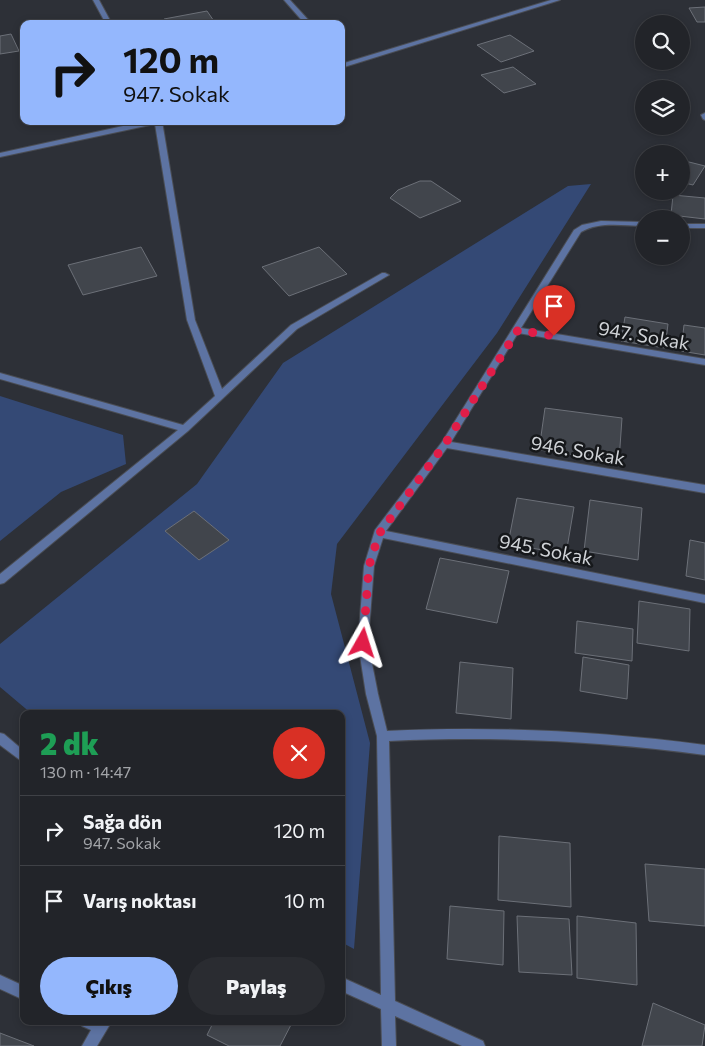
<!DOCTYPE html>
<html lang="tr">
<meta charset="utf-8">
<style>
body{margin:0;font-family:Commissioner,sans-serif;background:#2a2c31;color:#f1f3f6;height:100vh;display:flex;flex-direction:column;font-size:19px;white-space:nowrap}
*{box-sizing:border-box;margin:0}
p{font-size:16px;color:#a2a4a8}
.icon{flex:none;width:28px;height:28px;fill:none;stroke:currentColor;stroke-width:2;stroke-linecap:round;stroke-linejoin:round}
.map{position:relative;flex:1;overflow:hidden}
.panel{position:absolute;left:20px;top:710px;width:325px;height:315px;display:flex;flex-direction:column;background:#222429;border-radius:10px;box-shadow:0 2px 8px #0003,0 0 0 1px #3f4146}
.panel>*{flex:none}
.top-card{position:absolute;left:20px;top:20px;width:325px;height:105px;border-radius:10px;box-shadow:0 2px 8px #0003,0 0 0 1px #3f4146;background:#94b7fd;color:#111;overflow:hidden}
.controls{position:absolute;left:635px;top:15px;display:grid;gap:10px}
.controls a{display:grid;place-items:center;width:55px;height:55px;border-radius:50%;background:#222429;box-shadow:0 2px 8px #0003,0 0 0 1px #3f4146;font-size:25px}
.pin{position:absolute;display:grid;place-items:center;width:42px;height:42px;color:#fff;margin:-51px -21px;border-radius:50% 50% 50% 0;rotate:-45deg;box-shadow:0 0 5px #0007}
.pin .icon{rotate:45deg}
.me{position:absolute;width:55px;margin:-28px;rotate:6deg;stroke-linejoin:round;filter:drop-shadow(0 0 4px #0008)}
.turn{display:flex;align-items:center;gap:18px;height:105px;padding:0 20px;font-size:22px}
.turn .icon{width:65px;height:65px;stroke-width:2.5}
.turn b{display:block;font-size:35px;line-height:42px}
.round{display:grid;place-items:center;flex:none;width:52px;height:52px;border-radius:26px;background:#2a2c31}
.headline{display:flex;align-items:center;justify-content:space-between;height:85px;padding:0 20px}
h1{font-size:30px;font-weight:800;line-height:38px;color:#1e9e55}
.action{display:flex;gap:10px;margin-top:auto;padding:10px 20px}
.action a{flex:1;height:58px;border-radius:30px;background:#94b7fd;color:#111;font-size:20px;font-weight:800;line-height:58px;text-align:center}
.action a+a{background:#2a2c31;color:#f1f3f6}
ul{padding:0;list-style:none}
li{display:flex;align-items:center;gap:15px;height:70px;padding:0 20px;border-top:1px solid #3f4146}
li div{flex:1}
li b{display:block;font-size:19px}
li em{font-style:normal}
.map>svg:first-child{display:block}
.green{fill:#344975}
.building{fill:#41454c;stroke:#6c7078}
.lines{fill:none;stroke-linecap:round;stroke-linejoin:round}
.street-casing{stroke:#4a4d54;stroke-width:2}
.street{fill:#5d73a2;fill-rule:evenodd}
.route{stroke:#e11d48;stroke-width:9;stroke-dasharray:0 16.2}
.labels{text-anchor:middle;dominant-baseline:central;stroke-width:5;stroke-linejoin:round;paint-order:stroke}
.street-label{font-size:19px;fill:#d0d3d7;stroke:#16181b}
</style>
<div class="map">
<svg width="705" height="1046" viewBox="0 0 705 1046">
<rect width="100%" height="100%" fill="#2d3037"/>
<!-- green -->
<path class="green" d="M 591,184 L 497,333 L 337,544 L 331,594 L 370,743 L 354,949 L 341,942 L 341,714 L 32,714 L 0,687 L 0,644 L 197,484 L 283,363 L 568,186 Z
M 0,396 L 123,435 L 126,464 L 61,492 L 0,541 Z"/>
<!-- building -->
<path class="building" d="M 705,7 L 705,22 L 697,22 L 689,8 Z
M 207,11 L 216,24 L 167,24 L 164,19 Z
M 11,34 L 19,51 L 0,54 L 0,36 Z
M 510,35 L 534,51 L 501,62 L 477,45 Z
M 513,67 L 536,84 L 504,93 L 481,75 Z
M 681,160 L 705,166 L 693,185 L 681,182 Z
M 420,181 L 431,181 L 461,201 L 420,218 L 390,198 L 398,190 Z
M 673,195 L 705,198 L 705,219 L 671,215 Z
M 141,247 L 157,276 L 83,295 L 68,265 Z
M 319,247 L 347,274 L 289,296 L 262,267 Z
M 625,317 L 668,324 L 665,348 L 621,341 Z
M 684,325 L 705,328 L 705,355 L 681,351 Z
M 545,408 L 622,418 L 619,461 L 539,450 Z
M 517,498 L 574,507 L 566,554 L 508,544 Z
M 590,500 L 642,508 L 638,560 L 584,551 Z
M 194,511 L 229,540 L 199,560 L 165,531 Z
M 690,540 L 705,543 L 705,580 L 686,576 Z
M 440,558 L 509,571 L 497,623 L 426,609 Z
M 639,601 L 690,609 L 689,651 L 637,643 Z
M 577,621 L 633,629 L 632,661 L 575,653 Z
M 583,657 L 629,665 L 627,699 L 580,691 Z
M 460,662 L 513,668 L 511,719 L 456,713 Z
M 499,836 L 570,843 L 571,907 L 498,900 Z
M 645,864 L 705,869 L 705,926 L 649,921 Z
M 450,906 L 504,911 L 503,965 L 447,959 Z
M 517,916 L 569,919 L 572,975 L 519,972 Z
M 577,916 L 636,923 L 637,985 L 577,978 Z
M 653,1003 L 705,1025 L 702,1046 L 642,1046 Z
M 214,1021 L 293,1021 L 280,1046 L 229,1046 L 207,1035 Z
M 0,1033 L 34,1046 L 0,1046 Z"/>
<g class="lines">
<!-- street casing -->
<g class="street-casing">
<path id="street" d="M 93,0 L 99,0 L 112,24 L 106,24 Z
M 284,0 L 290,0 L 312,24 L 305,24 Z
M 551,0 L 560,0 L 341,68 L 341,64 Z
M 705,113 L 705,120 L 703,119 L 701,115 Z
M 146,121 L 162,121 L 195,320 L 222,389 L 291,325 L 382,273 L 385,273 L 389,275 L 297,329 L 188,431 L 4,583 L 0,584 L 0,574 L 178,430 L 0,379 L 0,373 L 183,425 L 215,396 L 187,320 L 155,124 L 0,157 L 0,153 Z
M 601,221 L 644,222 L 644,226 C 622,226 601,221 581,232 L 521,328 L 705,359 L 705,365 L 518,333 L 451,442 L 705,485 L 705,493 L 447,448 L 386,531 L 705,595 L 705,603 L 383,538 L 374,566 L 368,643 L 378,694 L 387,731 C 494,726 599,731 705,745 L 705,755 C 600,741 495,736 389,741 L 395,1001 L 483,1041 L 485,1046 L 462,1046 L 395,1016 L 396,1046 L 382,1046 L 381,1009 L 341,991 L 341,977 L 381,995 L 377,736 L 366,694 L 358,643 L 364,566 L 375,530 L 442,442 L 574,230 L 582,225 Z
M 681,224 L 705,224 L 705,228 L 681,228 Z
M 0,733 L 4,734 L 24,751 L 24,763 L 0,745 Z
M 0,975 L 24,986 L 24,1000 L 0,989 Z
M 80,1021 L 112,1021 L 97,1046 L 82,1046 L 91,1030 L 82,1026 Z"/>
</g>
<!-- street -->
<use href="#street" class="street"/>
</g>
<g class="lines">
<!-- route -->
<path class="route" d="M 363,643 L 369,566 L 379,534 L 445,444 L 518,330 L 554,336"/>
</g>
<g class="labels">
<!-- street labels -->
<g class="street-label">
<text transform="translate(644 335) rotate(10)">947. Sokak</text>
<text transform="translate(578 450) rotate(10)">946. Sokak</text>
<text transform="translate(546 549) rotate(11)">945. Sokak</text>
</g>
</g>
</svg>
<div class="controls">
<a><svg class="icon" aria-label="search" viewBox="0 0 24 24"><circle cx="10" cy="10" r="6"/><path d="M15 15l6 6"/></svg></a>
<a><svg class="icon" aria-label="layers" viewBox="0 0 24 24"><path d="M12 4l9 5-9 5-9-5zM3 14l9 5 9-5"/></svg></a>
<a>+</a>
<a>−</a>
</div>
<div class="pin" style="left:554px;top:336px;background:#d93025"><svg class="icon" aria-label="arrive" viewBox="0 0 24 24"><path d="M6 21V4h12l-3 4 3 4H6"/></svg></div>
<svg class="me" style="left:363px;top:643px" viewBox="-20 -20 40 40"><path d="M0-17L14 15 0 8-14 15z" fill="#e11d48" stroke="#fff" stroke-width="4"/></svg>
<div class="top-card">
<div class="turn"><svg class="icon" aria-label="right" viewBox="0 0 24 24"><path d="M7 20v-9h11M14 6l5 5-5 5"/></svg><div><b>120 m</b>947. Sokak</div></div>
</div>
<section class="panel">
<div class="headline"><div><h1>2 dk</h1><p>130 m · 14:47</p></div><a class="round" style="background:#d93025;color:#fff"><svg class="icon" aria-label="close" viewBox="0 0 24 24"><path d="M6 6l12 12M18 6L6 18"/></svg></a></div>
<ul>
<li><svg class="icon" aria-label="right" viewBox="0 0 24 24"><path d="M7 20v-9h11M14 6l5 5-5 5"/></svg><div><b>Sağa dön</b><p>947. Sokak</p></div><em>120 m</em></li>
<li><svg class="icon" aria-label="arrive" viewBox="0 0 24 24"><path d="M6 21V4h12l-3 4 3 4H6"/></svg><div><b>Varış noktası</b></div><em>10 m</em></li>
</ul>
<div class="action"><a>Çıkış</a><a>Paylaş</a></div>
</section>
</div>
